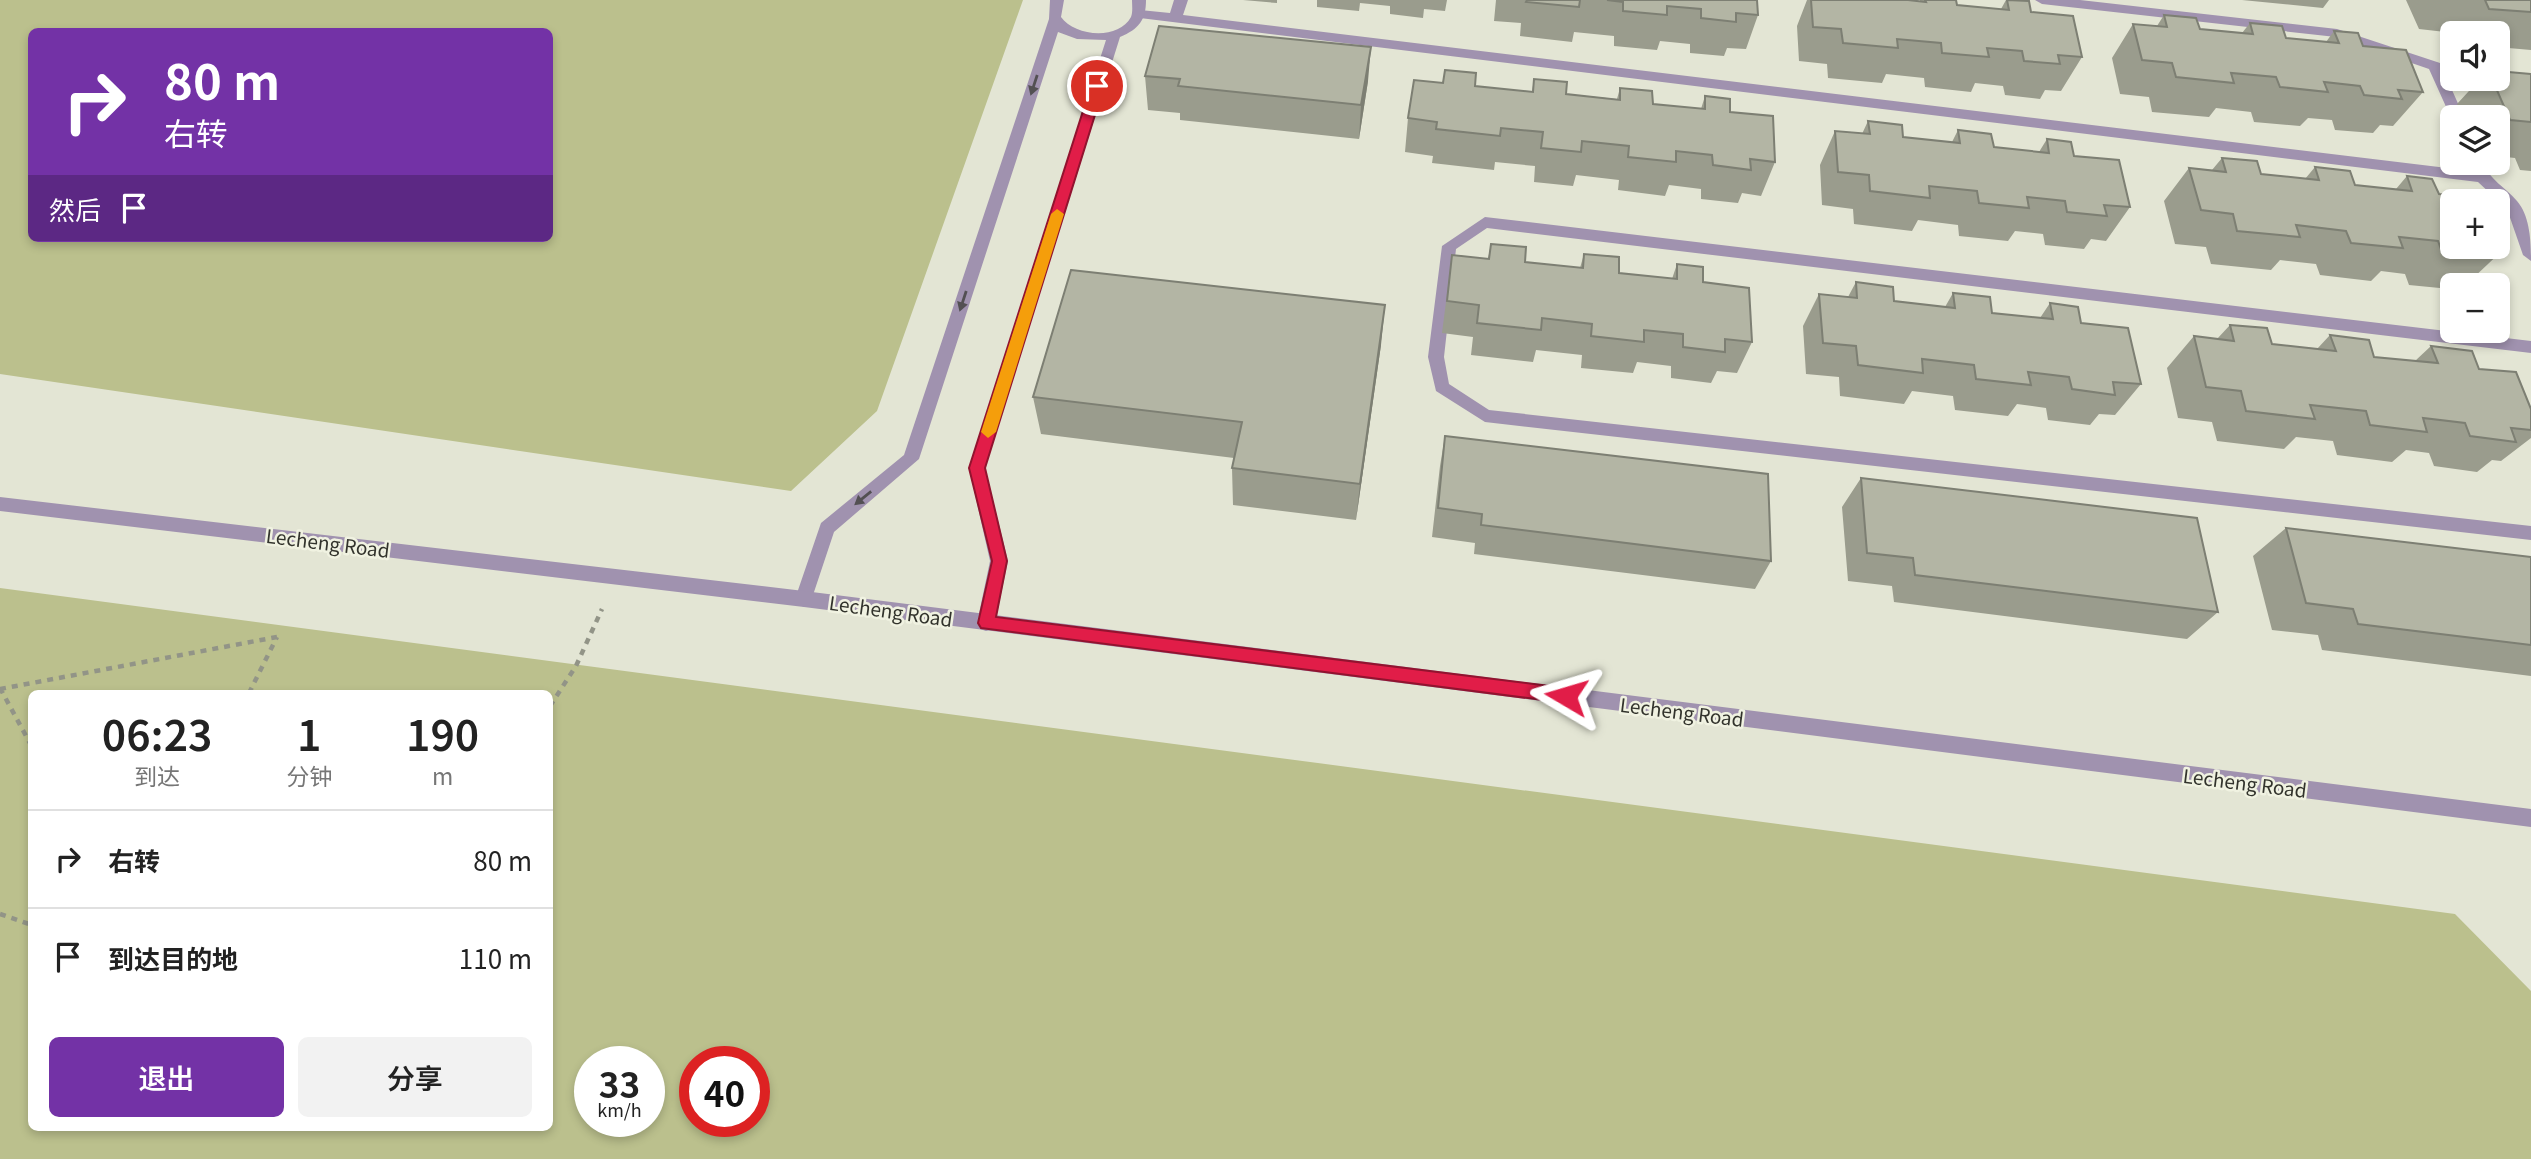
<!DOCTYPE html>
<html lang="zh">
<meta charset="utf-8">
<style>
body{margin:0;font-family:Georgia,"Noto Sans SC",serif;background:#f2f2f2;color:#222;height:100vh;display:flex;flex-direction:column;font-size:26px;white-space:nowrap}
*{box-sizing:border-box;margin:0}
p{font-size:23px;color:#767676}
.icon{flex:none;width:38px;height:38px;fill:none;stroke:currentColor;stroke-width:2;stroke-linecap:round;stroke-linejoin:round}
.map{position:relative;flex:1;overflow:hidden}
.sheet{position:absolute;left:28px;top:690px;width:525px;height:441px;display:flex;flex-direction:column;background:#fff;border-radius:10px;box-shadow:0 4px 10px #0003}
.sheet>*{flex:none}
.guide{position:absolute;left:28px;top:28px;width:525px;height:214px;border-radius:10px;box-shadow:0 4px 10px #0003;background:#7332a6;color:#fff;overflow:hidden}
.controls{position:absolute;left:2440px;top:21px;display:grid;gap:14px}
.controls a{display:grid;place-items:center;width:70px;height:70px;border-radius:10px;background:#fff;box-shadow:0 4px 10px #0003;font-size:35px}
.speed{position:absolute;left:574px;top:1046px;display:flex;gap:14px;font-size:35px;font-weight:700;text-align:center}
.speed>*{display:grid;place-content:center;width:91px;height:91px;border-radius:50%;background:#fff;box-shadow:0 4px 10px #0003;line-height:1}
.speed small{font-size:18px;font-weight:400}
.speed .limit{border:10px solid #d22;background:#fff;color:#111}
.pin{position:absolute;display:grid;place-items:center;width:60px;height:60px;color:#fff;margin:-30px;border:4px solid #fff;border-radius:50%;box-shadow:0 2px 7px #0007}
.me{position:absolute;width:77px;margin:-38px;rotate:277deg;stroke-linejoin:round;filter:drop-shadow(0 0 5px #0008)}
.turn{display:flex;align-items:center;gap:24px;height:147px;padding:0 21px;font-size:32px}
.turn .icon{width:91px;height:91px;stroke-width:2.5}
.turn b{display:block;font-size:49px;line-height:60px}
.then{display:flex;align-items:center;height:66px;padding:0 21px;background:#0003;gap:14px;font-size:26px}
.eta{display:flex;justify-content:space-evenly;align-items:center;height:119px;text-align:center}
.eta b{font-size:42px;font-weight:600;line-height:49px}
.button{display:flex;gap:14px;margin-top:auto;padding:14px 21px}
.button a{flex:1;height:80px;border-radius:10px;background:#7332a6;color:#fff;font-size:28px;font-weight:600;line-height:80px;text-align:center}
.button a+a{background:#f2f2f2;color:#222}
ul{padding:0;list-style:none}
li{display:flex;align-items:center;gap:21px;height:98px;padding:0 21px;border-top:2px solid #e0e0e0}
li div{flex:1}
li b{display:block;font-size:26px}
li em{font-style:normal}
.map>svg:first-child{display:block}
.green{fill:#bbc08d;fill-rule:evenodd}
.lines{fill:none;stroke-linecap:round;stroke-linejoin:round}
.path{stroke:#929487;stroke-width:4.5;stroke-dasharray:6 6;stroke-linecap:butt}
.service{fill:#a092af;fill-rule:evenodd}
.minor{fill:#a092af;fill-rule:evenodd}
.tertiary{fill:#a092af;fill-rule:evenodd}
.wall{fill:#9a9c8d}
.shaded-wall{fill:#7d7f73}
.building{fill:#b3b5a4;stroke:#7d7f73;stroke-width:2}
.oneway{fill:#535053}
.route{fill:#e11d48;stroke:#92132f;stroke-width:2}
.slow{fill:#f59e0b}
.labels{text-anchor:middle;dominant-baseline:central;stroke-width:5;stroke-linejoin:round;paint-order:stroke}
.street-label{font-size:19px;fill:#32332c;stroke:#f0f2e1}
</style>
<div class="map">
<svg width="2531" height="1159" viewBox="0 0 2531 1159">
<rect width="100%" height="100%" fill="#e3e5d4"/>
<!-- green -->
<path class="green" d="M 0,0 L 1023,0 L 877,411 L 791,491 L 0,374 ZM 32,32 L 550,32 L 550,238 L 32,238 Z
M 0,588 L 2455,914 L 2531,991 L 2531,1159 L 0,1159 ZM 550,693 L 550,1127 L 32,1127 L 32,693 ZM 590,1062 L 649,1062 L 649,1122 L 590,1122 ZM 695,1062 L 754,1062 L 754,1122 L 695,1122 Z"/>
<g class="lines">
<!-- path -->
<path class="path" d="M 0,688 L 32,747
M 0,689 L 277,637
M 249,693 L 277,637
M 550,706 L 576,666 L 602,609
M 0,914 L 32,925"/>
<!-- service -->
<path class="service" d="M 1174,0 L 1188,0 L 1183,15 L 2472,171 L 2469,163 L 2483,163 C 2490,180 2505,187 2517,201 C 2530,216 2531,241 2531,261 L 2523,255 L 2507,209 L 2478,182 L 1140,18 L 1133,14 L 1140,10 L 1170,13 Z
M 2035,0 L 2080,0 L 2337,29 L 2440,63 L 2464,117 L 2452,117 L 2452,120 L 2429,69 L 2336,37 L 2042,4 Z
M 1485,217 L 2531,341 L 2531,353 L 1487,228 L 1456,249 L 1444,357 L 1449,384 L 1489,410 L 2531,526 L 2531,540 L 1485,422 L 1436,391 L 1428,357 L 1442,246 Z"/>
<!-- minor -->
<path class="minor" d="M 1050,0 L 1064,0 L 1061,17 C 1074,36 1118,41 1131,17 C 1133,12 1132,5 1132,0 L 1146,0 C 1146,20 1139,29 1120,37 L 985,468 L 1008,561 L 995,623 L 992,629 L 986,631 L 980,629 L 977,623 L 990,561 L 969,468 L 1106,40 L 1077,39 L 1058,32 L 919,459 L 834,532 L 810,604 L 804,607 L 798,604 L 795,599 L 821,523 L 904,455 L 1049,19 Z"/>
<!-- tertiary -->
<path class="tertiary" d="M 0,497 L 804,591 L 2531,809 L 2531,827 L 804,607 L 0,511 Z"/>
</g>
<!-- wall -->
<path class="wall" d="M 1243,0 L 1277,0 L 1277,3 Z
M 1317,0 L 1447,0 L 1445,11 L 1424,9 L 1423,18 L 1390,14 L 1390,6 L 1360,3 L 1359,11 L 1317,7 Z
M 1496,0 L 1757,0 L 1758,15 L 1746,49 L 1727,48 L 1724,56 L 1690,53 L 1690,44 L 1660,41 L 1657,50 L 1614,46 L 1614,36 L 1574,32 L 1572,42 L 1520,36 L 1521,23 L 1494,21 Z
M 1807,0 L 1908,0 L 1920,1 L 1920,0 L 1956,0 L 1957,5 L 2001,9 L 2006,0 L 2022,0 L 2031,12 L 2082,57 L 2061,91 L 2045,90 L 2040,99 L 2005,95 L 2003,86 L 1975,83 L 1971,92 L 1925,87 L 1924,78 L 1886,74 L 1882,83 L 1828,78 L 1827,64 L 1799,61 L 1797,26 Z
M 2242,0 L 2329,0 L 2323,8 Z
M 2406,0 L 2531,0 L 2531,50 L 2497,47 L 2497,33 L 2454,33 L 2419,29 Z
M 2164,15 L 2200,29 L 2242,33 L 2250,23 L 2286,38 L 2326,42 L 2334,31 L 2363,46 L 2423,92 L 2393,126 L 2380,125 L 2373,133 L 2335,130 L 2332,120 L 2308,118 L 2300,126 L 2254,122 L 2251,112 L 2216,108 L 2209,117 L 2152,112 L 2149,97 L 2120,94 L 2112,58 L 2133,24 L 2157,26 Z
M 2531,74 L 2531,171 L 2520,170 L 2515,158 L 2497,156 L 2497,117 L 2462,117 L 2457,104 L 2480,79 L 2497,79 Z
M 1145,76 L 1368,81 L 1359,139 L 1180,120 L 1180,113 L 1148,110 Z
M 1534,79 L 1566,94 L 1617,99 L 1620,88 L 1653,104 L 1701,109 L 1705,96 L 1730,112 L 1775,162 L 1761,196 L 1742,193 L 1738,203 L 1701,199 L 1701,189 L 1669,185 L 1665,196 L 1618,190 L 1619,180 L 1576,175 L 1573,186 L 1534,182 L 1535,166 L 1495,162 L 1494,170 L 1432,163 L 1433,156 L 1405,152 L 1408,118 L 1532,92 Z
M 1868,121 L 1903,137 L 1952,142 L 1958,130 L 1994,147 L 2039,152 L 2047,139 L 2074,156 L 2130,207 L 2106,241 L 2091,239 L 2084,249 L 2045,245 L 2043,234 L 2015,231 L 2008,241 L 1959,236 L 1958,225 L 1918,220 L 1912,231 L 1854,224 L 1853,209 L 1822,205 L 1820,165 L 1835,131 L 1862,134 Z
M 2222,158 L 2261,174 L 2305,179 L 2315,167 L 2355,185 L 2396,189 L 2407,176 L 2452,247 L 2505,248 L 2471,280 L 2460,279 L 2454,285 L 2452,285 L 2452,287 L 2450,289 L 2409,285 L 2405,274 L 2381,271 L 2371,281 L 2320,275 L 2316,264 L 2280,260 L 2271,270 L 2211,264 L 2206,247 L 2175,244 L 2164,201 L 2189,168 L 2212,170 Z
M 1491,244 L 1525,262 L 1580,268 L 1584,254 L 1619,273 L 1672,279 L 1677,264 L 1703,282 L 1752,342 L 1737,373 L 1717,371 L 1711,383 L 1671,378 L 1671,366 L 1637,362 L 1633,373 L 1581,368 L 1582,355 L 1536,350 L 1533,362 L 1471,355 L 1473,337 L 1442,333 L 1452,255 L 1488,259 Z
M 1856,282 L 1894,301 L 1945,307 L 1953,293 L 1992,313 L 2040,318 L 2050,303 L 2081,323 L 2141,384 L 2115,415 L 2099,414 L 2090,425 L 2048,420 L 2046,408 L 2017,404 L 2008,416 L 1955,410 L 1953,396 L 1912,391 L 1904,404 L 1840,396 L 1839,377 L 1806,374 L 1803,326 L 1819,294 L 1848,297 Z
M 2230,325 L 2272,344 L 2317,349 L 2330,335 L 2374,357 L 2415,361 L 2431,346 L 2479,369 L 2531,409 L 2531,438 L 2501,461 L 2492,460 L 2477,472 L 2434,466 L 2429,453 L 2406,450 L 2392,462 L 2337,455 L 2333,441 L 2296,437 L 2284,449 L 2217,441 L 2212,422 L 2178,418 L 2167,368 L 2194,336 L 2217,339 Z
M 1381,345 L 1356,520 L 1233,505 L 1232,468 L 1234,458 L 1041,434 L 1033,397 Z
M 1445,436 L 1771,561 L 1755,589 L 1474,554 L 1475,543 L 1432,537 L 1440,466 Z
M 1861,478 L 2218,612 L 2187,639 L 1894,602 L 1892,586 L 1848,581 L 1842,507 Z
M 2286,528 L 2531,557 L 2531,676 L 2322,650 L 2318,635 L 2272,630 L 2253,556 Z"/>
<!-- shaded-wall -->
<path class="shaded-wall" d="M 1371,47 L 1368,81 L 1359,139 L 1361,105 Z
M 1385,305 L 1381,345 L 1356,520 L 1360,484 Z"/>
<!-- building -->
<path class="building" d="M 1527,0 L 1580,0 L 1579,7 L 1526,2 Z
M 1607,0 L 1757,0 L 1758,15 L 1736,13 L 1736,22 L 1701,18 L 1701,9 L 1667,6 L 1667,15 L 1623,11 L 1623,2 Z
M 1811,0 L 1908,0 L 1926,2 L 1925,0 L 1956,0 L 1957,5 L 2009,10 L 2007,0 L 2029,1 L 2031,12 L 2073,16 L 2082,57 L 2058,55 L 2060,64 L 2024,61 L 2022,51 L 1987,48 L 1989,57 L 1942,53 L 1941,43 L 1897,39 L 1898,48 L 1843,43 L 1841,29 L 1813,27 Z
M 2485,0 L 2531,0 L 2531,12 L 2489,9 Z
M 2164,15 L 2196,18 L 2200,29 L 2253,34 L 2250,23 L 2282,26 L 2286,38 L 2339,43 L 2334,31 L 2358,33 L 2363,46 L 2406,50 L 2423,92 L 2398,90 L 2402,99 L 2364,95 L 2360,86 L 2324,82 L 2328,92 L 2280,87 L 2276,77 L 2231,73 L 2234,83 L 2176,77 L 2172,63 L 2142,60 L 2133,24 L 2167,27 Z
M 1159,26 L 1371,47 L 1361,105 L 1178,86 L 1180,79 L 1145,76 Z
M 1445,70 L 1476,73 L 1475,86 L 1533,92 L 1534,79 L 1567,82 L 1566,94 L 1620,100 L 1620,88 L 1652,91 L 1653,104 L 1705,109 L 1705,96 L 1730,99 L 1730,112 L 1773,116 L 1775,162 L 1750,159 L 1751,170 L 1713,165 L 1712,155 L 1676,151 L 1676,162 L 1628,157 L 1629,146 L 1582,141 L 1581,152 L 1541,148 L 1543,132 L 1501,128 L 1500,136 L 1436,129 L 1437,122 L 1408,118 L 1414,80 L 1443,83 Z
M 2497,71 L 2531,74 L 2531,122 L 2510,120 L 2492,79 L 2497,79 Z
M 1868,121 L 1902,125 L 1903,137 L 1960,143 L 1958,130 L 1991,134 L 1994,147 L 2049,153 L 2047,139 L 2071,142 L 2074,156 L 2119,160 L 2130,207 L 2104,205 L 2107,216 L 2067,212 L 2065,201 L 2027,197 L 2029,208 L 1979,203 L 1977,191 L 1929,186 L 1930,198 L 1870,191 L 1869,175 L 1838,172 L 1835,131 L 1870,134 Z
M 2222,158 L 2257,161 L 2261,174 L 2319,180 L 2315,167 L 2350,171 L 2355,185 L 2412,191 L 2407,176 L 2432,179 L 2439,194 L 2485,198 L 2486,201 L 2452,201 L 2452,247 L 2479,247 L 2484,257 L 2442,252 L 2438,241 L 2399,237 L 2403,248 L 2351,243 L 2346,231 L 2296,225 L 2300,237 L 2237,231 L 2233,214 L 2201,210 L 2189,168 L 2226,172 Z
M 2497,228 L 2505,248 L 2497,247 Z
M 1491,244 L 1526,247 L 1525,262 L 1583,268 L 1584,254 L 1619,257 L 1619,273 L 1677,279 L 1677,264 L 1703,267 L 1703,282 L 1749,288 L 1752,342 L 1725,339 L 1725,352 L 1683,347 L 1683,334 L 1644,330 L 1644,342 L 1591,336 L 1592,324 L 1542,318 L 1541,330 L 1477,323 L 1479,305 L 1447,301 L 1452,255 L 1489,259 Z
M 1071,270 L 1385,305 L 1360,484 L 1232,468 L 1242,422 L 1033,397 Z
M 1856,282 L 1893,287 L 1894,301 L 1955,308 L 1953,293 L 1990,297 L 1992,313 L 2053,319 L 2050,303 L 2078,307 L 2081,323 L 2128,328 L 2141,384 L 2113,382 L 2115,395 L 2072,389 L 2069,377 L 2028,372 L 2031,385 L 1976,379 L 1974,365 L 1922,359 L 1923,373 L 1858,365 L 1856,346 L 1823,343 L 1819,294 L 1857,298 Z
M 2230,325 L 2267,328 L 2272,344 L 2336,351 L 2330,335 L 2369,340 L 2374,357 L 2438,363 L 2431,346 L 2472,351 L 2479,369 L 2516,372 L 2531,409 L 2531,430 L 2511,428 L 2516,442 L 2470,436 L 2465,423 L 2423,418 L 2427,432 L 2370,425 L 2366,411 L 2310,405 L 2315,419 L 2246,411 L 2241,391 L 2206,387 L 2194,336 L 2234,341 Z
M 1445,436 L 1768,474 L 1771,561 L 1481,525 L 1482,514 L 1438,508 Z
M 1861,478 L 2197,518 L 2218,612 L 1915,575 L 1913,558 L 1867,553 Z
M 2286,528 L 2531,557 L 2531,645 L 2358,624 L 2353,609 L 2306,603 Z"/>
<!-- one-way arrows -->
<defs><path id="oneway-solid" d="M-6-.8H1V-3.2L6.5 0L1 3.2V.8H-6Z" transform="scale(1.75)"/></defs>
<g class="oneway">
<use href="#oneway-solid" transform="translate(1034 85) rotate(108)"/>
<use href="#oneway-solid" transform="translate(963 301) rotate(108)"/>
<use href="#oneway-solid" transform="translate(863 498) rotate(141)"/>
</g>
<!-- route -->
<path class="route" d="M 1097,82 L 1104,86 L 985,468 L 1007,561 L 996,617 L 1566,688 L 1572,691 L 1574,696 L 1572,701 L 1566,703 L 981,628 L 978,623 L 992,561 L 969,468 L 1091,86 Z"/>
<!-- slow -->
<path class="slow" d="M 1057,209 L 1064,214 L 996,432 L 988,438 L 981,432 L 1051,214 Z"/>
<g class="labels">
<!-- street labels -->
<g class="street-label">
<text transform="translate(328 542) rotate(7)">Lecheng Road</text>
<text transform="translate(891 610) rotate(8)">Lecheng Road</text>
<text transform="translate(1682 711) rotate(7)">Lecheng Road</text>
<text transform="translate(2245 782) rotate(7)">Lecheng Road</text>
</g>
</g>
</svg>
<div class="controls">
<a><svg class="icon" aria-label="sound" viewBox="0 0 24 24"><path d="M4 9h4l5-4v14l-5-4H4zM17 9q2 3 0 6"/></svg></a>
<a><svg class="icon" aria-label="layers" viewBox="0 0 24 24"><path d="M12 4l9 5-9 5-9-5zM3 14l9 5 9-5"/></svg></a>
<a>+</a>
<a>−</a>
</div>
<div class="speed"><div>33<small>km/h</small></div><div class="limit">40</div></div>
<div class="pin" style="left:1097px;top:86px;background:#d93025"><svg class="icon" aria-label="arrive" viewBox="0 0 24 24"><path d="M6 21V4h12l-3 4 3 4H6"/></svg></div>
<svg class="me" style="left:1566px;top:696px" viewBox="-20 -20 40 40"><path d="M0-17L14 15 0 8-14 15z" fill="#e11d48" stroke="#fff" stroke-width="4"/></svg>
<div class="guide">
<div class="turn"><svg class="icon" aria-label="right" viewBox="0 0 24 24"><path d="M7 20v-9h11M14 6l5 5-5 5"/></svg><div><b>80 m</b>右转</div></div>
<div class="then">然后<svg class="icon" aria-label="arrive" viewBox="0 0 24 24"><path d="M6 21V4h12l-3 4 3 4H6"/></svg></div>
</div>
<section class="sheet">
<div class="eta">
<div><b>06:23</b><p>到达</p></div>
<div><b>1</b><p>分钟</p></div>
<div><b>190</b><p>m</p></div>
</div>
<ul>
<li><svg class="icon" aria-label="right" viewBox="0 0 24 24"><path d="M7 20v-9h11M14 6l5 5-5 5"/></svg><div><b>右转</b></div><em>80 m</em></li>
<li><svg class="icon" aria-label="arrive" viewBox="0 0 24 24"><path d="M6 21V4h12l-3 4 3 4H6"/></svg><div><b>到达目的地</b></div><em>110 m</em></li>
</ul>
<div class="button"><a>退出</a><a>分享</a></div>
</section>
</div>
